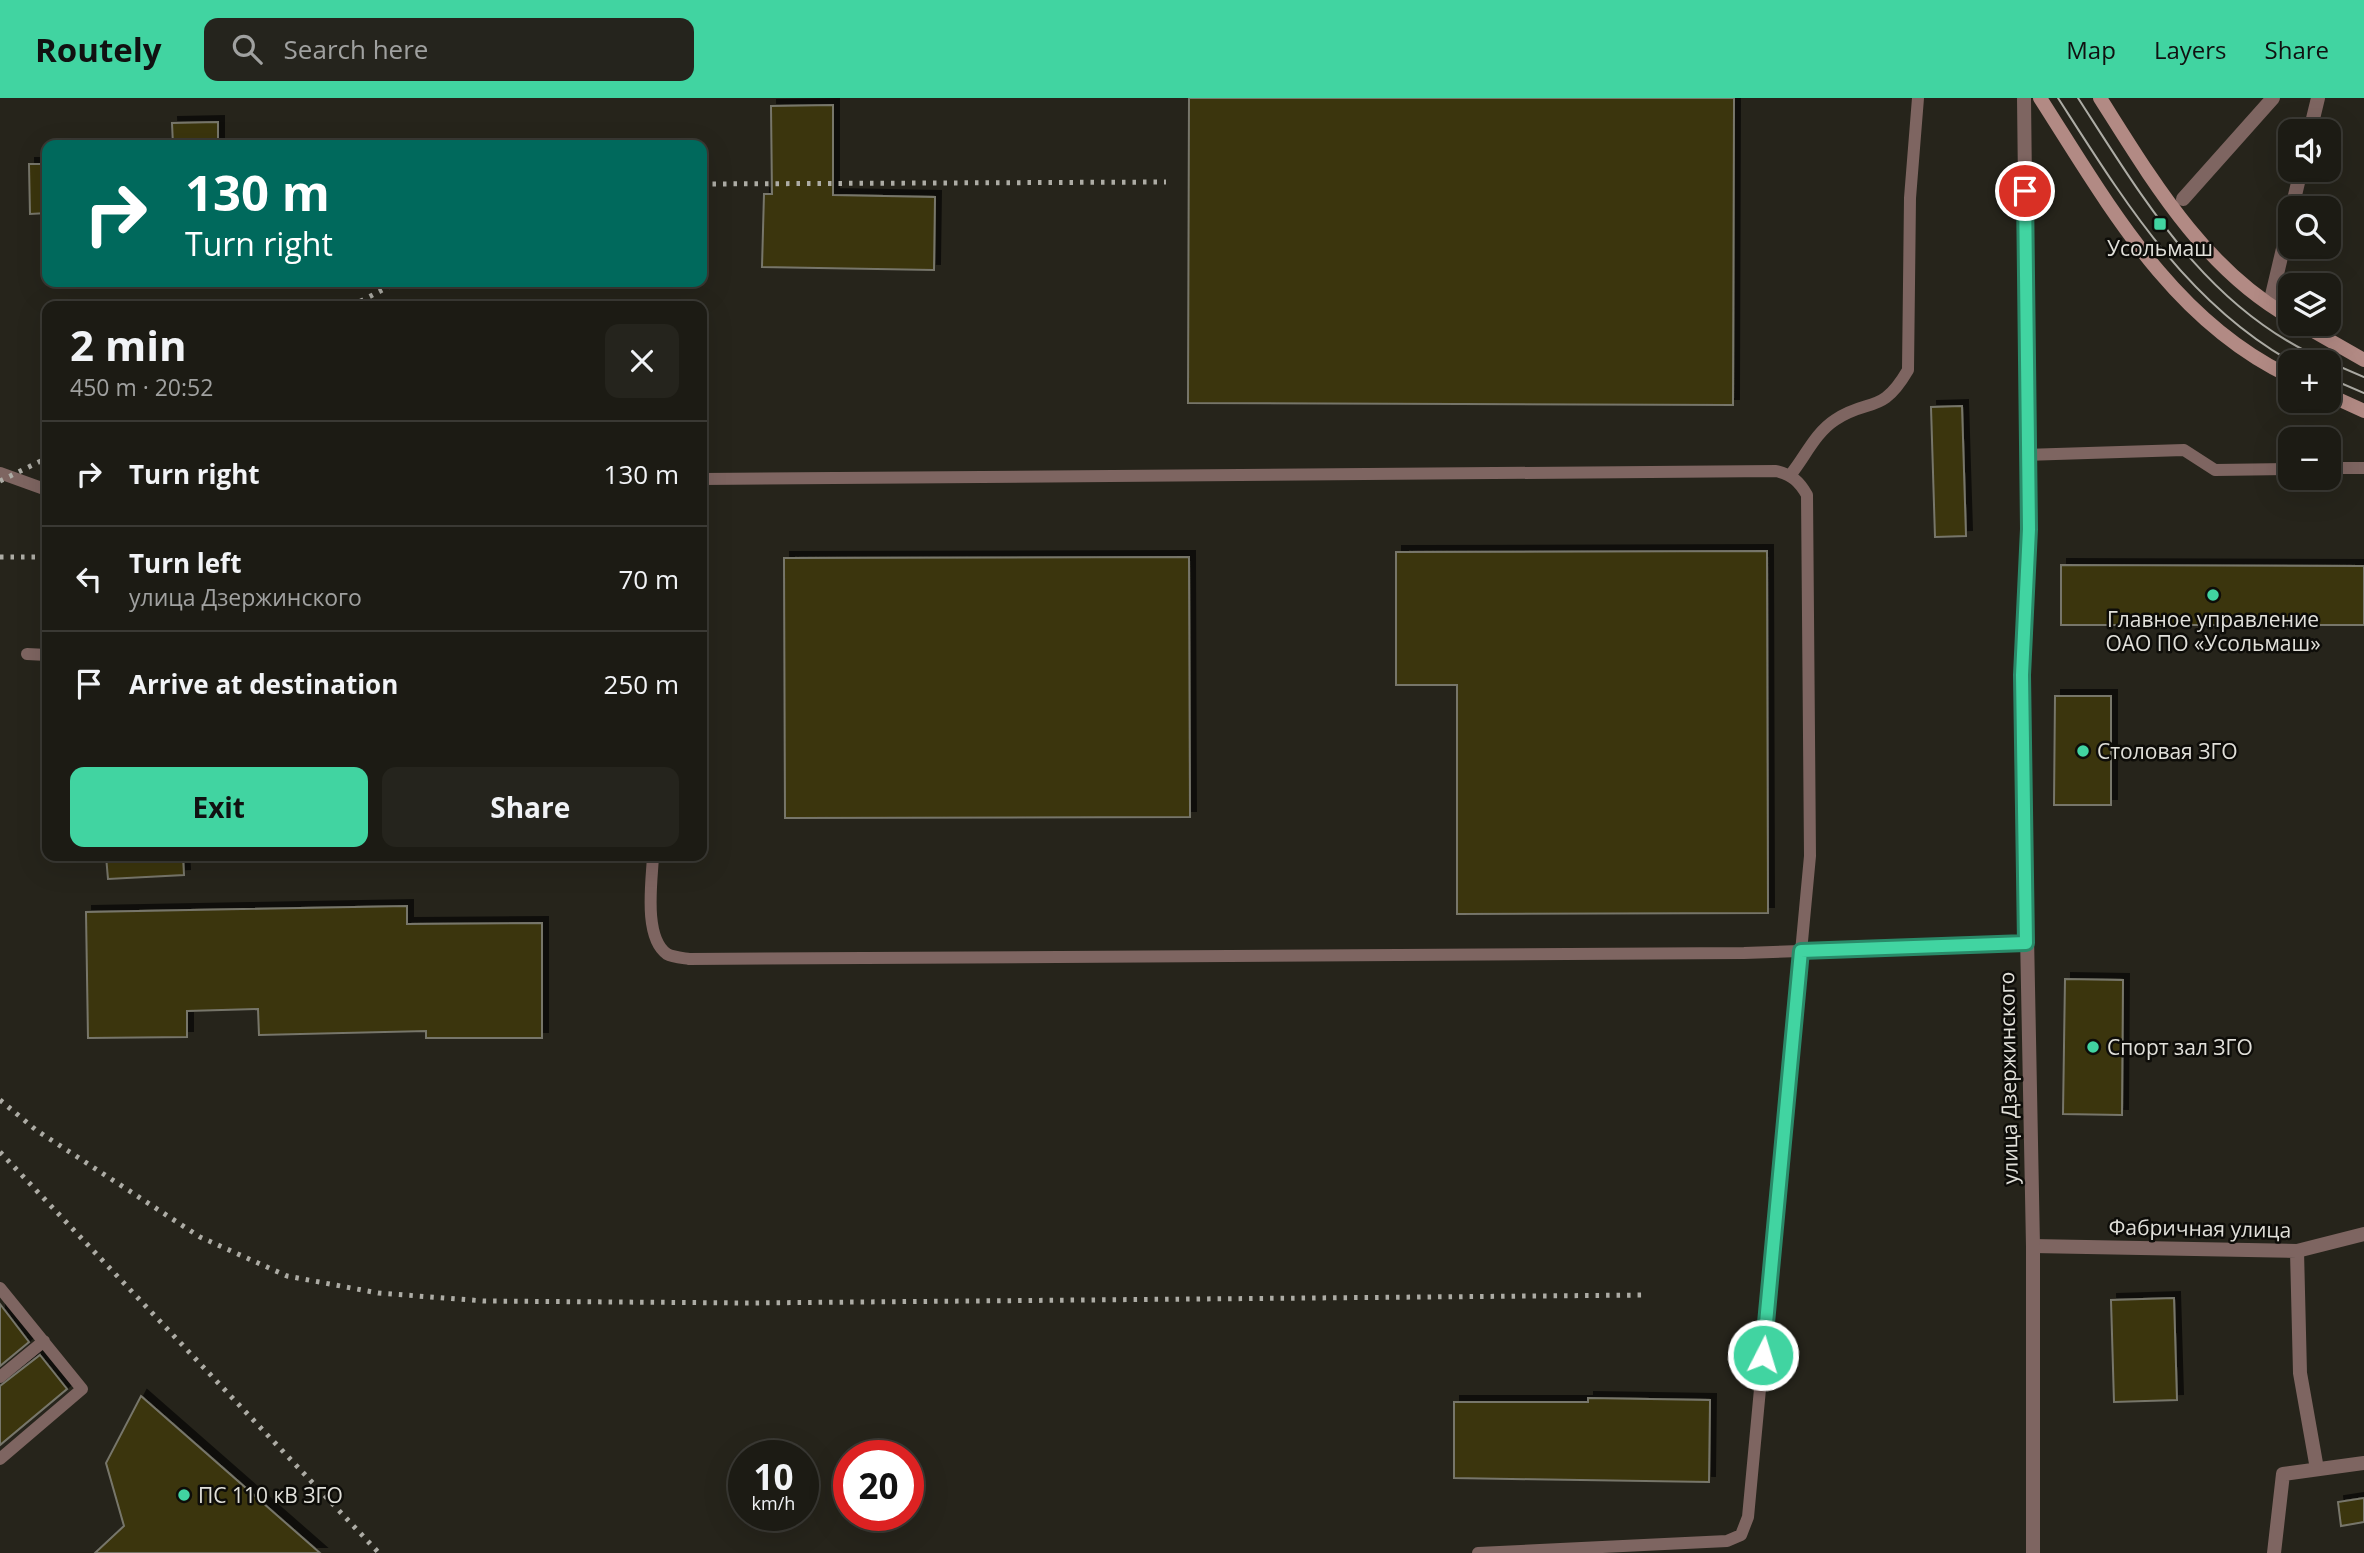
<!DOCTYPE html>
<meta charset="utf-8">
<style>
body{margin:0;font-family:"Open Sans",sans-serif;background:#25241d;color:#f1f3f6;height:100vh;display:flex;flex-direction:column;font-size:26px;white-space:nowrap}
*{box-sizing:border-box;margin:0}
p{font-size:23px;color:#a0a1a0}
.icon{flex:none;width:38px;height:38px;fill:none;stroke:currentColor;stroke-width:2;stroke-linecap:round;stroke-linejoin:round}
.map{position:relative;flex:1;overflow:hidden}
.sheet{position:absolute;left:42px;top:203px;width:665px;height:560px;display:flex;flex-direction:column;background:#1c1b14;border-radius:14px;box-shadow:0 7px 28px #0002,0 0 0 2px #3a3934}
.sheet>*{flex:none}
.hud{position:absolute;left:42px;top:42px;width:665px;height:147px;border-radius:14px;box-shadow:0 7px 28px #0002,0 0 0 2px #3a3934;background:#00695c;color:#fff;overflow:hidden}
.tools{position:absolute;left:2278px;top:21px;display:grid;gap:14px}
.tools a{display:grid;place-items:center;width:63px;height:63px;border-radius:14px;background:#1c1b14;box-shadow:0 7px 28px #0002,0 0 0 2px #3a3934;font-size:35px}
.speed{position:absolute;left:728px;top:1342px;display:flex;gap:14px;font-size:35px;font-weight:700;text-align:center}
.speed>*{display:grid;place-content:center;width:91px;height:91px;border-radius:50%;background:#1c1b14;box-shadow:0 7px 28px #0002,0 0 0 2px #3a3934;line-height:1}
.speed small{font-size:18px;font-weight:400}
.speed .limit{border:10px solid #d22;background:#fff;color:#111}
.pin{position:absolute;display:grid;place-items:center;width:60px;height:60px;color:#fff;margin:-30px;border:4px solid #fff;border-radius:50%;box-shadow:0 2px 7px #0007}
.me{position:absolute;width:77px;margin:-38px;rotate:5deg;stroke-linejoin:round;filter:drop-shadow(0 0 5px #0008)}
.turn{display:flex;align-items:center;gap:24px;height:147px;padding:0 28px;font-size:32px}
.turn .icon{width:91px;height:91px;stroke-width:2.5}
.turn b{display:block;font-size:49px;line-height:60px}
.round{display:grid;place-items:center;flex:none;width:74px;height:74px;border-radius:14px;background:#25241d}
.headline{display:flex;align-items:center;justify-content:space-between;height:119px;padding:0 28px}
h1{font-size:42px;font-weight:700;line-height:52px}
.primary-button{display:flex;gap:14px;margin-top:auto;padding:14px 28px}
.primary-button a{flex:1;height:80px;border-radius:14px;background:#41d4a1;color:#111;font-size:28px;font-weight:700;line-height:80px;text-align:center}
.primary-button a+a{background:#25241d;color:#f1f3f6}
ul{padding:0;list-style:none}
li{display:flex;align-items:center;gap:21px;height:105px;padding:0 28px;border-top:2px solid #3a3934}
li div{flex:1}
li b{display:block;font-size:26px}
li em{font-style:normal}
header{display:flex;align-items:center;gap:42px;box-sizing:border-box;height:98px;padding:0 35px;background:#41d4a1;color:#111}
header strong{font-size:33px}
nav{display:flex;gap:38px;margin-inline-start:auto;font-size:24px}
.search{width:490px;height:63px;background:#25241d;display:flex;align-items:center;gap:18px;box-sizing:border-box;padding:0 24px;border-radius:14px;color:#a0a1a0;font-size:26px}
.map>svg:first-child{display:block}
.building{fill:#3b340b;stroke:#77766b;stroke-width:2;filter:url(#shadow)}
.lines{fill:none;stroke-linecap:round;stroke-linejoin:round}
.service{stroke:#7e6561;stroke-width:12}
.pedestrian{stroke:#7e6561;stroke-width:14}
.minor{stroke:#7e6561;stroke-width:14}
.tertiary{stroke:#7e6561;stroke-width:14}
.secondary{stroke:#b28a84;stroke-width:14}
.tram{stroke:#adaca5;stroke-width:2}
.rail{stroke:#adaca5;stroke-width:5;stroke-dasharray:3.5 7;stroke-linecap:butt}
.route-casing{stroke:#2a8a69;stroke-width:18}
.route{stroke:#41d4a1;stroke-width:12}
.poi-dot{fill:#41d4a1;stroke:#0e0d09;stroke-width:2.5}
.labels{text-anchor:middle;dominant-baseline:central;stroke-width:5;stroke-linejoin:round;paint-order:stroke}
.poi-label{font-size:21px;fill:#e1e0da;stroke:#0e0d09;text-anchor:start}
.street-label{font-size:21px;fill:#e1e0da;stroke:#0e0d09}
</style>
<header>
<strong>Routely</strong>
<div class="search"><svg class="icon" aria-label="search" viewBox="0 0 24 24"><circle cx="10" cy="10" r="6"/><path d="M15 15l6 6"/></svg>Search here</div>
<nav><a>Map</a><a>Layers</a><a>Share</a></nav>
</header>
<div class="map">
<svg width="2364" height="1455" viewBox="0 0 2364 1455">
<defs>
<filter id="shadow"><feDropShadow dx="6" dy="-6" stdDeviation="0" flood-color="#0009"/></filter>
</defs>
<rect width="100%" height="100%" fill="#26241b"/>
<!-- building -->
<path class="building" d="M 1189,0 L 1734,0 L 1733,307 L 1188,305 Z
M 833,7 L 833,97 L 935,99 L 934,172 L 762,169 L 764,96 L 772,96 L 771,8 Z
M 218,24 L 218,47 L 173,47 L 172,25 Z
M 29,66 L 47,66 L 47,115 L 30,116 Z
M 1962,308 L 1966,438 L 1935,439 L 1931,309 Z
M 1767,453 L 1768,815 L 1457,816 L 1457,587 L 1396,587 L 1396,454 Z
M 1189,459 L 1190,719 L 785,720 L 784,460 Z
M 2061,467 L 2364,468 L 2364,527 L 2061,527 Z
M 2055,598 L 2111,598 L 2111,707 L 2054,707 Z
M 106,758 L 183,758 L 184,777 L 108,781 Z
M 407,808 L 407,826 L 542,825 L 542,940 L 426,940 L 426,933 L 259,937 L 258,911 L 187,913 L 187,939 L 88,940 L 86,814 Z
M 2065,881 L 2123,882 L 2122,1017 L 2063,1016 Z
M 2174,1200 L 2177,1302 L 2114,1304 L 2111,1202 Z
M 0,1206 L 29,1244 L 0,1268 Z
M 40,1257 L 67,1291 L 0,1347 L 0,1288 Z
M 141,1298 L 320,1455 L 95,1455 L 124,1428 L 106,1365 Z
M 1588,1300 L 1710,1302 L 1709,1384 L 1454,1380 L 1454,1304 L 1588,1304 Z
M 2364,1400 L 2364,1424 L 2341,1428 L 2338,1404 Z"/>
<g class="lines">
<!-- service -->
<path class="service" d="M 2028,357 L 2184,352 L 2215,372 L 2291,371
M 2329,370 L 2364,370
M 0,375 L 47,392
M 1791,376 C 1805,359 1815,335 1835,322 C 1870,299 1881,318 1908,272 L 1910,100 L 1918,0
M 702,381 L 1776,373 C 1792,377 1799,383 1807,397 L 1810,758 L 1748,1419 L 1741,1437 L 1727,1443 L 1478,1455
M 27,556 L 47,557
M 653,758 C 652,782 643,839 667,856 C 672,859 683,860 689,861 L 1744,855 L 2026,845
M 0,1190 L 82,1291 L 0,1361
M 0,1279 L 44,1243"/>
<!-- pedestrian -->
<path class="pedestrian" d="M 2310,33 L 2318,0
M 2183,101 L 2273,0
M 2292,110 L 2301,72
M 2272,197 L 2291,117"/>
<!-- minor -->
<path class="minor" d="M 2033,1148 L 2297,1153 L 2364,1136
M 2297,1153 L 2300,1275 L 2317,1371
M 2274,1455 L 2283,1376 L 2364,1365"/>
<!-- tertiary -->
<path class="tertiary" d="M 2024,0 L 2029,431 L 2022,577 L 2033,1148 L 2033,1455"/>
<!-- secondary -->
<path class="secondary" d="M 2040,0 C 2108,106 2172,223 2291,279
M 2100,0 C 2152,82 2204,171 2291,220
M 2301,226 L 2364,262
M 2329,297 L 2364,313"/>
<!-- tram -->
<path class="tram" d="M 2058,0 C 2123,101 2185,204 2292,264
M 2078,0 C 2146,105 2208,213 2329,264
M 2329,264 L 2364,279
M 2329,280 L 2364,295"/>
<!-- rail -->
<path class="rail" d="M 702,86 L 1166,84
M 351,208 L 398,184
M 0,383 L 47,360
M 0,459 L 47,459
M 0,1002 L 36,1032 L 200,1139 L 287,1178 L 378,1195 L 484,1203 L 747,1205 L 1646,1197
M 0,1054 L 379,1455"/>
</g>
<g class="lines">
<!-- route casing -->
<g class="route-casing">
<path id="route" d="M 1763,1257 L 1801,853 L 2026,845 L 2022,577 L 2029,431 L 2025,93"/>
</g>
<!-- route -->
<use href="#route" class="route"/>
</g>
<!-- markers -->
<g class="poi-dot">
<rect x="2153" y="119" width="14" height="14" rx="3.5"/>
<circle cx="2213" cy="497" r="7"/>
<circle cx="2083" cy="653" r="7"/>
<circle cx="2093" cy="949" r="7"/>
<circle cx="184" cy="1397" r="7"/>
</g>
<g class="labels">
<!-- poi labels -->
<g class="poi-label">
<text x="2160" y="150" text-anchor="middle">Усольмаш</text>
<text x="2213" y="521" text-anchor="middle">Главное управление<tspan x="2213" dy="24">ОАО ПО «Усольмаш»</tspan></text>
<text x="2097" y="653">Столовая ЗГО</text>
<text x="2107" y="949">Спорт зал ЗГО</text>
<text x="198" y="1397">ПС 110 кВ ЗГО</text>
</g>
<!-- street labels -->
<g class="street-label">
<text transform="translate(2008 980) rotate(-91)">улица Дзержинского</text>
<text transform="translate(2200 1130) rotate(1)">Фабричная улица</text>
</g>
</g>
</svg>
<div class="tools">
<a><svg class="icon" aria-label="sound" viewBox="0 0 24 24"><path d="M4 9h4l5-4v14l-5-4H4zM17 9q2 3 0 6"/></svg></a>
<a><svg class="icon" aria-label="search" viewBox="0 0 24 24"><circle cx="10" cy="10" r="6"/><path d="M15 15l6 6"/></svg></a>
<a><svg class="icon" aria-label="layers" viewBox="0 0 24 24"><path d="M12 4l9 5-9 5-9-5zM3 14l9 5 9-5"/></svg></a>
<a>+</a>
<a>−</a>
</div>
<div class="speed"><div>10<small>km/h</small></div><div class="limit">20</div></div>
<div class="pin" style="left:2025px;top:93px;background:#d93025"><svg class="icon" aria-label="arrive" viewBox="0 0 24 24"><path d="M6 21V4h12l-3 4 3 4H6"/></svg></div>
<svg class="me" style="left:1763px;top:1257px" viewBox="-20 -20 40 40"><circle r="17" fill="#41d4a1" stroke="#fff" stroke-width="3"/><path d="M0-11L8 9 0 5-8 9z" fill="#fff"/></svg>
<div class="hud">
<div class="turn"><svg class="icon" aria-label="right" viewBox="0 0 24 24"><path d="M7 20v-9h11M14 6l5 5-5 5"/></svg><div><b>130 m</b>Turn right</div></div>
</div>
<section class="sheet">
<div class="headline"><div><h1>2 min</h1><p>450 m · 20:52</p></div><a class="round"><svg class="icon" aria-label="close" viewBox="0 0 24 24"><path d="M6 6l12 12M18 6L6 18"/></svg></a></div>
<ul>
<li><svg class="icon" aria-label="right" viewBox="0 0 24 24"><path d="M7 20v-9h11M14 6l5 5-5 5"/></svg><div><b>Turn right</b></div><em>130 m</em></li>
<li><svg class="icon" aria-label="left" viewBox="0 0 24 24"><path d="M17 20v-9H6M10 6l-5 5 5 5"/></svg><div><b>Turn left</b><p>улица Дзержинского</p></div><em>70 m</em></li>
<li><svg class="icon" aria-label="arrive" viewBox="0 0 24 24"><path d="M6 21V4h12l-3 4 3 4H6"/></svg><div><b>Arrive at destination</b></div><em>250 m</em></li>
</ul>
<div class="primary-button"><a>Exit</a><a>Share</a></div>
</section>
</div>
